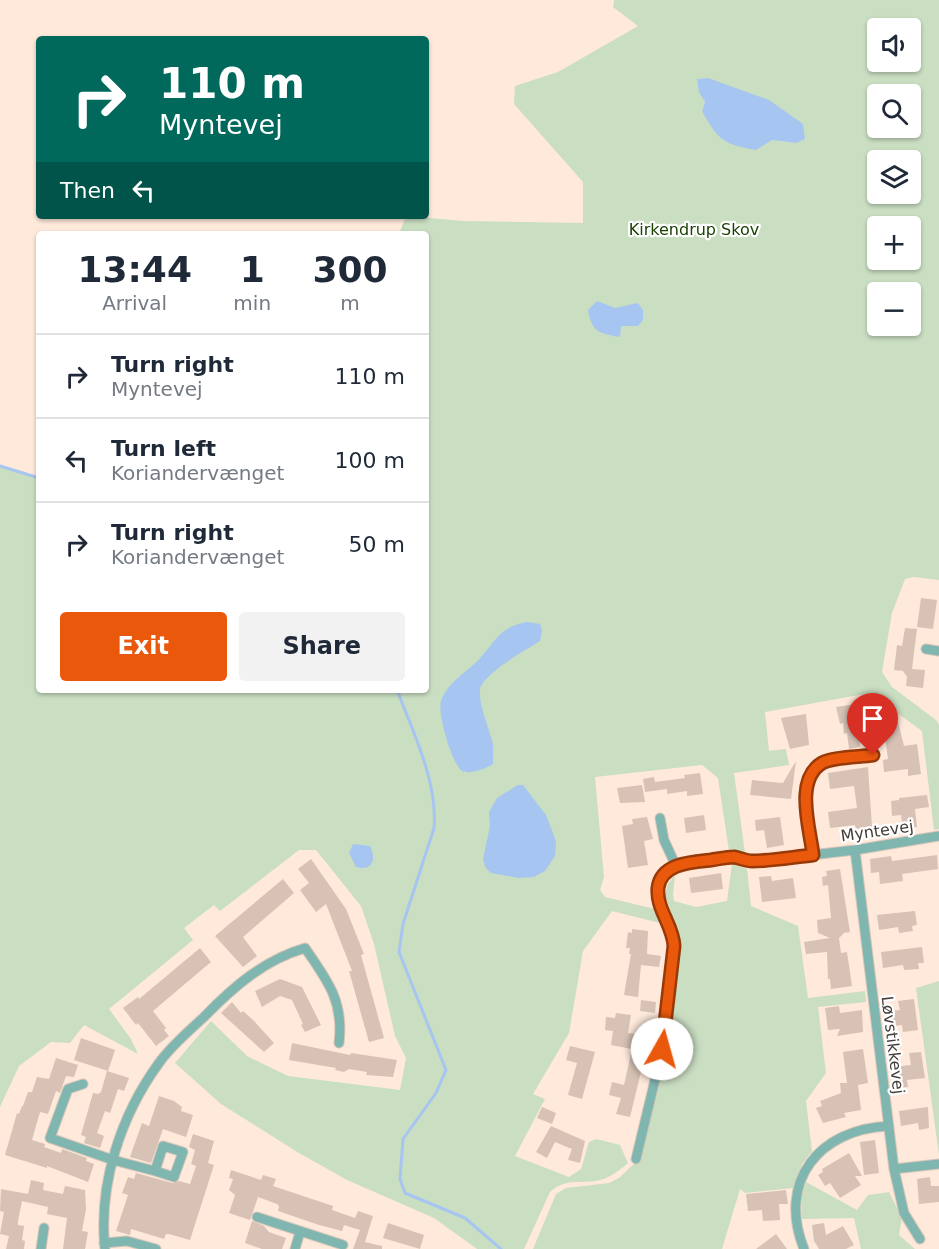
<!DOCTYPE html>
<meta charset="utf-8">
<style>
body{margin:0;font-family:"DejaVu Sans",sans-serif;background:#f2f2f3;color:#1f2937;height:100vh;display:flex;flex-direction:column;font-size:22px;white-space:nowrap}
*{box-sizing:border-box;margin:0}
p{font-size:20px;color:#747a83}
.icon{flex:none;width:33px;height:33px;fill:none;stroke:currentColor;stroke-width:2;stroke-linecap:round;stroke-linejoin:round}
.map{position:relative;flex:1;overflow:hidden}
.panel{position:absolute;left:36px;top:231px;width:393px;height:462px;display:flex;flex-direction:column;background:#fff;border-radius:6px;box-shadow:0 2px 4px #0004}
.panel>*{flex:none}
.hud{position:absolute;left:36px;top:36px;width:393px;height:183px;border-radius:6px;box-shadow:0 2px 4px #0004;background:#00695c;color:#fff;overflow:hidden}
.controls{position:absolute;left:867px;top:18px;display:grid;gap:12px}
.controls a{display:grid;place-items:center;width:54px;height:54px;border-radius:6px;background:#fff;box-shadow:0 2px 4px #0004;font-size:30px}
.pin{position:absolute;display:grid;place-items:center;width:51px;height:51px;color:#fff;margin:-62px -26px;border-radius:50% 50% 50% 0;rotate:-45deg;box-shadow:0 0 6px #0007}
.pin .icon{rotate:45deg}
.me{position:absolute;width:66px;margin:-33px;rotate:7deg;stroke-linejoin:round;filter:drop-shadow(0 0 4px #0008)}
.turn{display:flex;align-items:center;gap:21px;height:126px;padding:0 24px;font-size:27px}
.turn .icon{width:78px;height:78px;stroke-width:2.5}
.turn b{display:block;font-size:42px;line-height:51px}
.then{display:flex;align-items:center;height:57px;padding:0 24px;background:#0003;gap:12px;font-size:22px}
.eta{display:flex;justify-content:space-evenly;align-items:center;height:102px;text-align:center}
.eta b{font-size:36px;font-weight:800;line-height:42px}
.cta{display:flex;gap:12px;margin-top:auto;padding:12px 24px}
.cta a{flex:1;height:69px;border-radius:6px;background:#ea580c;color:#fff;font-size:24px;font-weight:800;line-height:69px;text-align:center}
.cta a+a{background:#f2f2f3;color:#1f2937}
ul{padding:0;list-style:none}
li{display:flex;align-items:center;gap:18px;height:84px;padding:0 24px;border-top:2px solid #e0e1e3}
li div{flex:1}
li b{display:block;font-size:22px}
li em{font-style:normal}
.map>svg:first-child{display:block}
.green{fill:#cadec2;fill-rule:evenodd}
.water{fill:#a6c5f0}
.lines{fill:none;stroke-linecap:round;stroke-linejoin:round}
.stream{stroke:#a6c5f0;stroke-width:3}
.building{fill:#d7c2b5}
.street-casing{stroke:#d9c6ba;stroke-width:11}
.street{stroke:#7fb6b0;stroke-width:9}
.route-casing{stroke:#983908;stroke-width:15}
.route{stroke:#ea580c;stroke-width:10}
.labels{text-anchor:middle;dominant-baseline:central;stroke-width:4.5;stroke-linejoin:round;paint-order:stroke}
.park-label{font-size:16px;fill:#1a4203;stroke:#fff}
.street-label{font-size:16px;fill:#433b35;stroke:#fff}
</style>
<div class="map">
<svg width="939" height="1249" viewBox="0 0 939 1249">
<rect width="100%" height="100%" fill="#fee9db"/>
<!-- green -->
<path class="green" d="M 614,0 L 939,0 L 939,580 L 914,577 L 905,579 L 892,613 L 882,672 L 892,687 L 936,720 L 939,725 L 939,829 L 934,830 L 922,731 L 870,693 L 765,712 L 769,751 L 786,749 L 789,765 L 734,773 L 745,853 L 729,851 L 718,778 L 702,765 L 595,777 L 604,877 L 600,890 L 605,897 L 655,909 L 664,921 L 660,923 L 612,911 L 583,951 L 569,1033 L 533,1094 L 545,1099 L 515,1156 L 569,1177 L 581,1169 L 589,1142 L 596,1139 L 620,1145 L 628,1163 C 622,1168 615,1174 608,1177 C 589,1187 567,1175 550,1192 L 524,1249 L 477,1249 L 434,1218 L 347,1180 L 299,1153 L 221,1104 L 175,1063 L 211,1021 L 247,1056 L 288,1076 L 400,1090 L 406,1058 L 395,1036 L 374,944 L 361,906 L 316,850 L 299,850 L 220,911 L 214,905 L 184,928 L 193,940 L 109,1009 L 131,1039 L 138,1054 L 84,1025 L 70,1043 L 51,1042 L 19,1066 L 0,1107 L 0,466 L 39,478 L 39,690 L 426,690 L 426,234 L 399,234 L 406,216 L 464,221 L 583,223 L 583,182 L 514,104 L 515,86 L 558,72 L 638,26 L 613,7 ZM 878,28 L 910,28 L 910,62 L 878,62 ZM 708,78 L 796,143 L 772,140 L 702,111 L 705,102 L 697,79 ZM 878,94 L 910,94 L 910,128 L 878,128 ZM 878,160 L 910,160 L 910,194 L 878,194 ZM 878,226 L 910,226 L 910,260 L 878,260 ZM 878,292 L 910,292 L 910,326 L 878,326 Z
M 732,864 L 747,869 L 751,906 L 798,926 L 808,998 L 865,991 L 866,1002 L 818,1007 L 826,1073 L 806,1101 L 812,1151 L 802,1164 L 793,1188 L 745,1193 L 740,1189 L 722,1249 L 533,1249 L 556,1194 L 566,1188 L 609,1183 L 619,1178 L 639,1159 L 664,1061 L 679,935 L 665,895 L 668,884 L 675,875 L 673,894 L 674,901 L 696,907 L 727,901 Z
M 939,981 L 939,1155 L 916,988 Z
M 806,1182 L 857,1210 L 868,1195 L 889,1192 L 902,1218 L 899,1235 L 915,1249 L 861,1249 L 854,1218 L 802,1219 L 801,1196 Z"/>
<!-- water -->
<path class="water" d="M 708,78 L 769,100 L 803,124 L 805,139 L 796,143 L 772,140 L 756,150 C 723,144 718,140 702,111 L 705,102 L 699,92 L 697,79 Z
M 597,301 L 615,308 L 638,303 L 643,310 L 643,320 L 638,326 L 621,326 L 620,337 C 599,333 592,333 588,310 Z
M 527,622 L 540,624 L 542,630 L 540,641 C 525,650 489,671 481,686 C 476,698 489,728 492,740 C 494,748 493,756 493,764 C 487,768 470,775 462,771 C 452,764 437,713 441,701 C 448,681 467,673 481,657 C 497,639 500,627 527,622 Z
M 518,785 L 523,785 L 546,815 L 556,841 L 555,856 L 545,871 L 534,877 L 519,878 L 491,873 L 485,867 L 483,859 L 490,826 L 489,812 L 497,798 Z
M 353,844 L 370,846 C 377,859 372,872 356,867 L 349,853 Z"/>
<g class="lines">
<!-- stream -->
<path class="stream" d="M 0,466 L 39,478
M 397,690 C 413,732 438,782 434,828 L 403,924 L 399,952 L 446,1070 L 436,1093 L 403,1139 L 400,1179 L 405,1193 L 465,1218 L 501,1249"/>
</g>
<!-- building -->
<path class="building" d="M 921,598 L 937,600 L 933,629 L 917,627 Z
M 905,628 L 917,629 L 912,669 L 925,670 L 923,688 L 906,686 L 907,677 L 903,671 L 894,670 L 897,645 L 902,646 Z
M 856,704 L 860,747 L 849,749 L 847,733 L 844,734 L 843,723 L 840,724 L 836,707 Z
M 806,714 L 809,745 L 790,749 L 781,718 Z
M 888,714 L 898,722 L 904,746 L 917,744 L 921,774 L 908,776 L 908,769 L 884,772 L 883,760 L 888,759 L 884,730 L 879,726 Z
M 796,761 L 791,799 L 750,795 L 752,780 L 783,783 Z
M 868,767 L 872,827 L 856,829 L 855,825 L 830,828 L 828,812 L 857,808 L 854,786 L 830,789 L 828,773 Z
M 700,773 L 703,794 L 687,796 L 687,791 L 667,794 L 667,789 L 645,792 L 643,779 L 654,777 L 655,782 L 685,778 L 684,775 Z
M 642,785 L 645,802 L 620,803 L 617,788 Z
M 927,795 L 929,807 L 915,809 L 917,827 L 903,829 L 901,815 L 892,816 L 891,801 L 899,800 L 899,798 Z
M 704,815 L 706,830 L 686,833 L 684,818 Z
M 647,817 L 653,839 L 644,841 L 648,865 L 628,868 L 622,826 L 633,824 L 632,819 Z
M 780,817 L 784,845 L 767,848 L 764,830 L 756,831 L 755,820 Z
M 937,855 L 938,869 L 902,874 L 903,881 L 880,884 L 879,872 L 871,873 L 870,859 L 891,856 L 892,861 Z
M 311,859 L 346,909 L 364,954 L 361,955 L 384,1038 L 369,1042 L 349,971 L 352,971 L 326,904 L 316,912 L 300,890 L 309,883 L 298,869 Z
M 840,869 L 850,932 L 844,933 L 839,938 L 841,953 L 847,952 L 852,986 L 831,989 L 830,979 L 828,979 L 827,952 L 806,954 L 804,942 L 830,938 L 818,933 L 817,920 L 831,918 L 828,885 L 823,886 L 822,877 L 827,876 L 826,871 Z
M 721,873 L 723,889 L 691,893 L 689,878 Z
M 771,876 L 772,881 L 793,878 L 796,898 L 762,902 L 759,877 Z
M 283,879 L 294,893 L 243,937 L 257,956 L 243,967 L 215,936 Z
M 915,911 L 917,925 L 912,926 L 913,931 L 899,933 L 898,927 L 879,930 L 877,915 Z
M 632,929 L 648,931 L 647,954 L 661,956 L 659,967 L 641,965 L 638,997 L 624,995 L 631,954 L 629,954 L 630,948 L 626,948 L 628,932 L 632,933 Z
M 922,947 L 924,963 L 918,963 L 919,969 L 904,970 L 903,965 L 883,968 L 881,952 Z
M 200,948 L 211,962 L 153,1011 L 166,1028 L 164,1030 L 169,1036 L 156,1046 L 138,1023 L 136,1025 L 123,1008 L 138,997 L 139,999 Z
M 280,979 L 302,987 L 321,1025 L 305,1032 L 301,1025 L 303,1024 L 292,1000 L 280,996 L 262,1007 L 255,991 Z
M 914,999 L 918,1030 L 903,1032 L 902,1025 L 886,1027 L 884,1012 L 900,1010 L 898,1001 Z
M 641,1000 L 656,1002 L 655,1013 L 640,1011 Z
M 232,1002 L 241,1013 L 243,1011 L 254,1021 L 274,1043 L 264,1052 L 221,1013 Z
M 839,1006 L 840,1013 L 862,1010 L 863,1032 L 837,1036 L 840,1029 L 828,1030 L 825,1008 Z
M 616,1013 L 631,1015 L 628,1033 L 652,1036 L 650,1051 L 644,1050 L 641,1072 L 630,1117 L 616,1114 L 621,1098 L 609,1095 L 612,1082 L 624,1085 L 632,1049 L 611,1045 L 613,1031 L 605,1030 L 606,1017 L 615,1018 Z
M 81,1038 L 115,1050 L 108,1071 L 74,1060 Z
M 292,1043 L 350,1055 L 351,1053 L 397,1060 L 393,1077 L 366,1075 L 367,1072 L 349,1069 L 344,1072 L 335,1070 L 336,1068 L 289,1060 Z
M 570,1046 L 595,1052 L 582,1099 L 568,1095 L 577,1063 L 566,1060 Z
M 863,1049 L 868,1083 L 858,1085 L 861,1110 L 844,1113 L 846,1117 L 823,1123 L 816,1108 L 822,1106 L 820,1101 L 841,1093 L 840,1083 L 847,1083 L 843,1052 Z
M 921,1052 L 925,1078 L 907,1080 L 908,1087 L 895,1088 L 893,1067 L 911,1065 L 909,1053 Z
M 56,1058 L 78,1065 L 74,1077 L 66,1076 L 60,1093 L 56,1091 L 48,1114 L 40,1112 L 32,1140 L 45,1144 L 44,1147 L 61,1153 L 62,1149 L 87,1158 L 86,1161 L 94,1164 L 88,1182 L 47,1166 L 47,1168 L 5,1155 L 17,1113 L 19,1114 L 22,1106 L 23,1106 L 28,1092 L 32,1092 L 37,1077 L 49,1079 Z
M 107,1071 L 129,1078 L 124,1091 L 118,1089 L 110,1113 L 105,1111 L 97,1133 L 104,1136 L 100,1148 L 84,1143 L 86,1137 L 81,1135 L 93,1093 L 98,1094 L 101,1092 Z
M 159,1096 L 174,1101 L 182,1107 L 181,1111 L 193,1115 L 186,1137 L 163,1129 L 151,1163 L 130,1157 L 142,1123 L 149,1126 Z
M 542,1107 L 556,1113 L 552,1124 L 537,1118 Z
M 928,1107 L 929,1128 L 919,1130 L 918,1123 L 901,1126 L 899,1111 Z
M 551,1126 L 585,1141 L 580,1163 L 568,1160 L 572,1149 L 555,1142 L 547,1158 L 536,1152 Z
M 193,1134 L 214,1141 L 208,1163 L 214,1165 L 190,1240 L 169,1234 L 166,1234 L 164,1239 L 131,1229 L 130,1235 L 116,1231 L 128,1195 L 122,1193 L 128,1177 L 134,1179 L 136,1173 L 172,1183 L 179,1181 L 190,1184 L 196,1166 L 191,1164 L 195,1150 L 189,1147 Z
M 875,1140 L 879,1173 L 864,1175 L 860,1142 Z
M 849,1153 L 862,1176 L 855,1176 L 861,1185 L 840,1198 L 830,1183 L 825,1186 L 818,1175 L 823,1172 L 822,1169 Z
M 231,1170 L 261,1180 L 263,1175 L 276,1179 L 273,1186 L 333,1206 L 332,1210 L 355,1218 L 358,1211 L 373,1216 L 365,1242 L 382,1246 L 382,1249 L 353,1249 L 360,1230 L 344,1225 L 342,1231 L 319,1225 L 278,1211 L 279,1206 L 277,1204 L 258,1197 L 250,1220 L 229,1213 L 235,1195 L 229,1190 L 233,1179 L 229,1178 Z
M 930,1177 L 931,1186 L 939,1186 L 939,1202 L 919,1204 L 917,1179 Z
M 31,1180 L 44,1183 L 43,1190 L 63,1194 L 65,1186 L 85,1190 L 86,1209 L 82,1231 L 88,1232 L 85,1249 L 63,1249 L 67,1218 L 47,1214 L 48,1207 L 22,1201 L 18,1221 L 18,1225 L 24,1226 L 22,1240 L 25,1241 L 24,1249 L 6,1249 L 9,1236 L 0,1234 L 4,1212 L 0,1211 L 1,1189 L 28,1194 Z
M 786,1190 L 788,1204 L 779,1204 L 780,1220 L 763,1221 L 762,1210 L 748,1211 L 746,1194 Z
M 252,1221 L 264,1226 L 269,1232 L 286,1238 L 282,1249 L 262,1249 L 245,1243 Z
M 388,1223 L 424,1235 L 420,1249 L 383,1238 Z
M 824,1223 L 826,1235 L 843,1226 L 854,1245 L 846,1249 L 819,1249 L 814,1241 L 812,1225 Z
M 776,1234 L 787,1249 L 756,1249 Z"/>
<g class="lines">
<!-- street casing -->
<g class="street-casing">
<path id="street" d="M 926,649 L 939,651
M 660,818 L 664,840 L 676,866
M 855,850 L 894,1169 L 904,1213 L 920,1239
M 813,855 C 810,828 794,780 822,763 C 832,757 860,757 873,755
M 83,1084 L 68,1089 L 50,1138 L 113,1160 L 155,1171 L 163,1146 L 183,1152 L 174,1177 L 155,1171
M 636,1159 L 660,1059 L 674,946 C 673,926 658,911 658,892 C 658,857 726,854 750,862 L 855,850 L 939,836
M 894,1169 L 939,1164
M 257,1217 L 343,1245
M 104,1243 L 127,1241 L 156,1249
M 41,1249 L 44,1228
M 105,1249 C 98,1184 121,1115 159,1063 C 171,1046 189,1031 204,1017 C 233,987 264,960 305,948 C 328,981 344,1002 339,1043
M 295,1249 L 300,1232
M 804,1249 C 777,1181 819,1129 889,1126"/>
</g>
<!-- street -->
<use href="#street" class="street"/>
</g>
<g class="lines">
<!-- route casing -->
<g class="route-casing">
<path id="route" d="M 662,1049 L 674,946 C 673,925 656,909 658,888 C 661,863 692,862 711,860 C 718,859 727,857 734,857 C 740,858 746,861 752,861 C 772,861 793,857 813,855 C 810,828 794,780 822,763 C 832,757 860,757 873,755"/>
</g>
<!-- route -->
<use href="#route" class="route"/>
</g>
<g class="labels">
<!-- park labels -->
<g class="park-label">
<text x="694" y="229">Kirkendrup Skov</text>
</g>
<!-- street labels -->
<g class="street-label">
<text transform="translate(877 831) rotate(-8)">Myntevej</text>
<text transform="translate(893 1045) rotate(83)">Løvstikkevej</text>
</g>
</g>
</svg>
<div class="controls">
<a><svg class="icon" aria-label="sound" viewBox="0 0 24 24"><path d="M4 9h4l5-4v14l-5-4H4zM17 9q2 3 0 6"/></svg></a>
<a><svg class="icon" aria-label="search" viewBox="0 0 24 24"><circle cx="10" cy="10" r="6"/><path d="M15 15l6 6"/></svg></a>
<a><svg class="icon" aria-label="layers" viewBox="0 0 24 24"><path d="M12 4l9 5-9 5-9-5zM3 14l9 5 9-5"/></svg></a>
<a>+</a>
<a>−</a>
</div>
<div class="pin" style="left:873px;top:755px;background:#d93025"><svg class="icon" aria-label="arrive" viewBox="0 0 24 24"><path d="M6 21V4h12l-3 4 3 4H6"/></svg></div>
<svg class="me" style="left:662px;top:1049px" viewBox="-20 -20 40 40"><circle r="19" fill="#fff"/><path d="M0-13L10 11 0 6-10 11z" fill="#ea580c"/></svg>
<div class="hud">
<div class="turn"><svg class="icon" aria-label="right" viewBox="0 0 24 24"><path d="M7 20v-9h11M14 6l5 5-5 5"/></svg><div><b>110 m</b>Myntevej</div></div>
<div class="then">Then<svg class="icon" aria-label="left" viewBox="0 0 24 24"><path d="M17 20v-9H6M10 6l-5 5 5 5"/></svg></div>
</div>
<section class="panel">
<div class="eta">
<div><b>13:44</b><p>Arrival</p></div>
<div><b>1</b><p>min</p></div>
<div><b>300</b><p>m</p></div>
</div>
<ul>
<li><svg class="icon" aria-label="right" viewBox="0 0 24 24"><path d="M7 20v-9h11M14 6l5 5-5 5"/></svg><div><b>Turn right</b><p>Myntevej</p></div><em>110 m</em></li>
<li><svg class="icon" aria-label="left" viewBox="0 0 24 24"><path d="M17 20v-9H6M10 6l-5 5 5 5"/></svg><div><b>Turn left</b><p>Koriandervænget</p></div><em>100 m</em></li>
<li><svg class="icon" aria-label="right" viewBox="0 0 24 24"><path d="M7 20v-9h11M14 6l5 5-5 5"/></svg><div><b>Turn right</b><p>Koriandervænget</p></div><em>50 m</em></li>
</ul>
<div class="cta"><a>Exit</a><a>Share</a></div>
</section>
</div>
